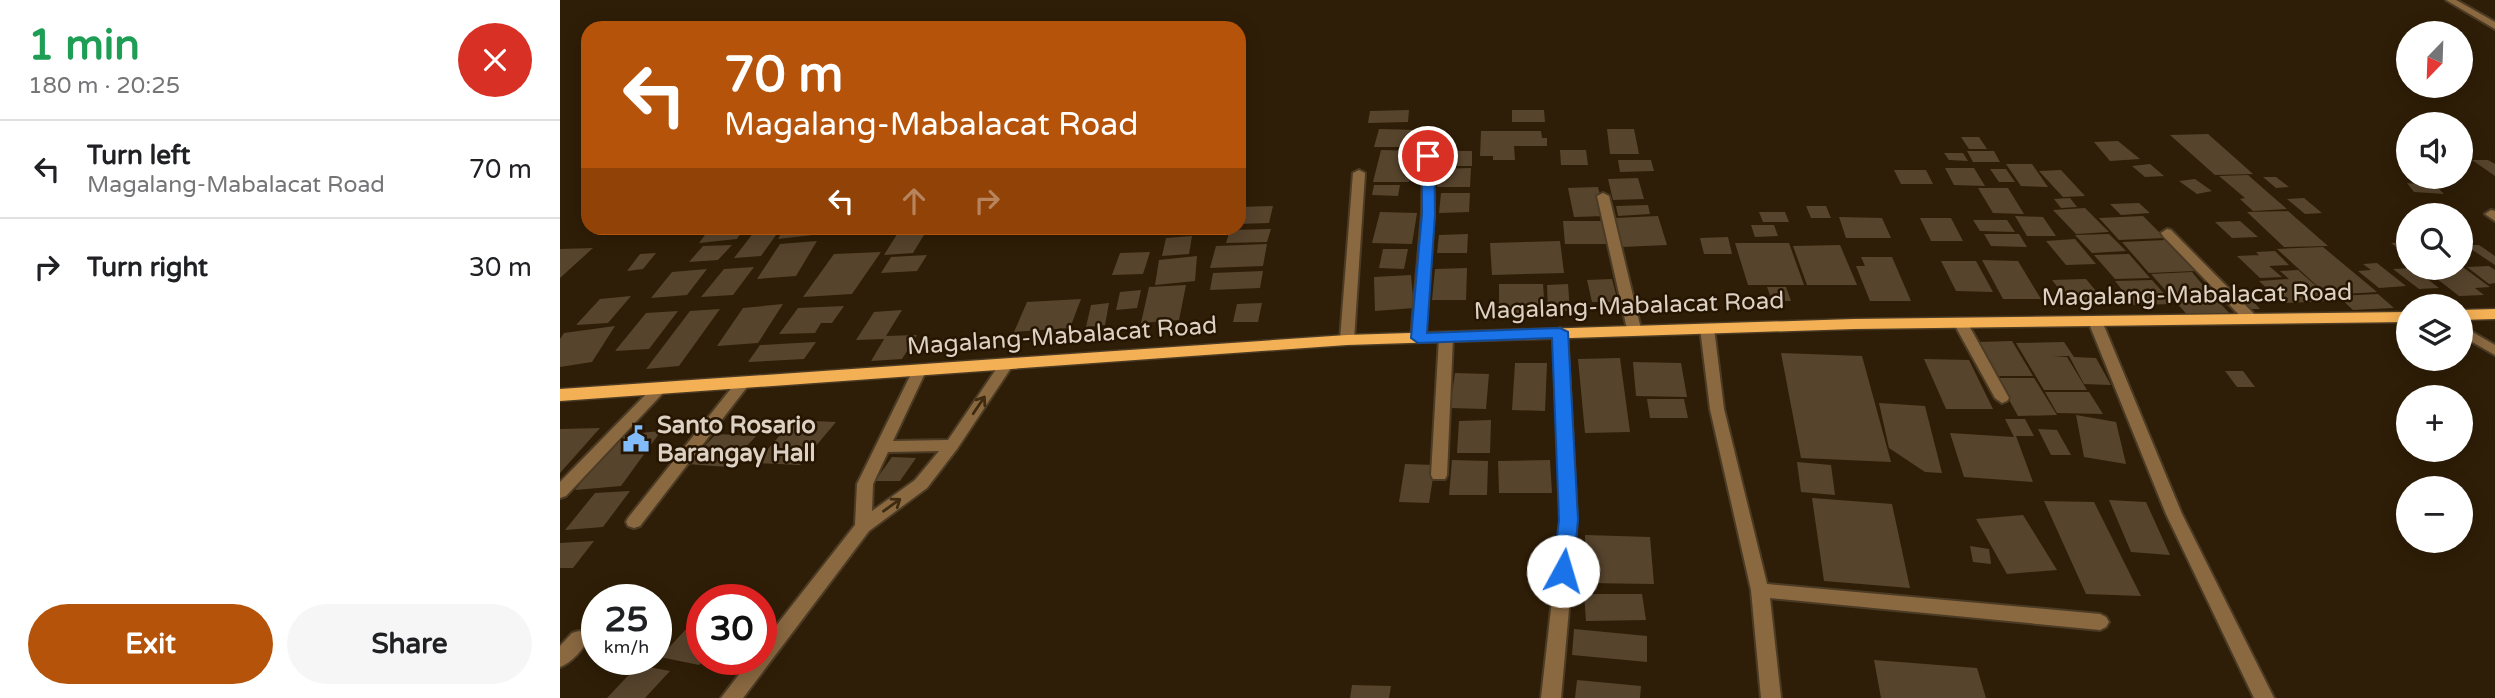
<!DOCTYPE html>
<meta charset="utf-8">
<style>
body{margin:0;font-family:"Varela Round",sans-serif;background:#f6f6f6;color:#202124;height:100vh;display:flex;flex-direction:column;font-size:26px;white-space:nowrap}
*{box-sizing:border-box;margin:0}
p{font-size:23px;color:#757577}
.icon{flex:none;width:38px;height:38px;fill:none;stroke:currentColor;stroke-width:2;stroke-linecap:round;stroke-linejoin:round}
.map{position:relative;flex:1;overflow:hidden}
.details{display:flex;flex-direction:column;background:#fff;width:560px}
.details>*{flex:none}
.banner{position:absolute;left:21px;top:21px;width:665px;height:214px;border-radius:21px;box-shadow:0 4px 18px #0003;background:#b45309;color:#fff;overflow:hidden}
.needle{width:46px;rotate:203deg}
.fabs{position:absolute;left:1836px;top:21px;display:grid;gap:14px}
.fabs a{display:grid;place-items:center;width:77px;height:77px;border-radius:50%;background:#fff;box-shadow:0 4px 18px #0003;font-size:35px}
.speed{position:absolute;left:21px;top:584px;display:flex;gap:14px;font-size:35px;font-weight:700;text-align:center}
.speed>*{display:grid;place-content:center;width:91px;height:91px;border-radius:50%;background:#fff;box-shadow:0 4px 18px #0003;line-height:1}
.speed small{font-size:18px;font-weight:400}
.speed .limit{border:10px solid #d22;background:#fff;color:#111}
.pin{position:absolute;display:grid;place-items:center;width:60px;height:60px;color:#fff;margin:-30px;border:4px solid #fff;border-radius:50%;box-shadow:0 2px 7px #0007}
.me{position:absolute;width:77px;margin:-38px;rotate:6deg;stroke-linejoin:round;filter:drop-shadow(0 0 5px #0008)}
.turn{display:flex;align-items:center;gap:24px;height:147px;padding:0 28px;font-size:32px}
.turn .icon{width:91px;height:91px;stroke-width:2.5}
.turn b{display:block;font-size:49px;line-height:60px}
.lanes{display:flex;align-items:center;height:66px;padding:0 28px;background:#0003;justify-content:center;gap:35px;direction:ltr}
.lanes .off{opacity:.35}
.round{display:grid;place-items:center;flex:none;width:74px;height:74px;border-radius:37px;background:#f6f6f6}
.headline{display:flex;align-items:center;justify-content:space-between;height:119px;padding:0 28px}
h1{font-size:42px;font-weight:800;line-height:52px;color:#1e9e55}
.button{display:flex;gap:14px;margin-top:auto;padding:14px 28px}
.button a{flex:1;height:80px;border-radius:42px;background:#b45309;color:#fff;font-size:28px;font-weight:800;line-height:80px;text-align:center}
.button a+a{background:#f6f6f6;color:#202124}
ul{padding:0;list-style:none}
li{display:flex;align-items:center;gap:21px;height:98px;padding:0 28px;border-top:2px solid #e0e0e0}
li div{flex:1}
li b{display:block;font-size:26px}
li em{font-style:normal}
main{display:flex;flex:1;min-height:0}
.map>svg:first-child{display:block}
.building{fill:#57442d}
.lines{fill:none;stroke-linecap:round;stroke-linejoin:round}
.service-casing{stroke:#4b3b25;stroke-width:4}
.minor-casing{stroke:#4b3b25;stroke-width:4}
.tertiary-casing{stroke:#4b3b25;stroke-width:4}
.primary-casing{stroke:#4b3b25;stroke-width:3}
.service{fill:#8a6941;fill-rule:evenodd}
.minor{fill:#8a6941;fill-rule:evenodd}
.tertiary{fill:#8a6941;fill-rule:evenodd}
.primary{fill:#f4b055;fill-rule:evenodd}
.oneway{stroke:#3e2a11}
.route{fill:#1a73e8;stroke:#114b97;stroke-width:2}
.labels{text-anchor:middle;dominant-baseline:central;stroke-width:5;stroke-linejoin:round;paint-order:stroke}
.street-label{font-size:24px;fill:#ddd1c4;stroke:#251501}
.poi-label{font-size:24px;font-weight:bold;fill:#ddd1c4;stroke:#251501;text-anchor:start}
</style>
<main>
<section class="details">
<div class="headline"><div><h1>1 min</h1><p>180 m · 20:25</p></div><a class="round" style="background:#d93025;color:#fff"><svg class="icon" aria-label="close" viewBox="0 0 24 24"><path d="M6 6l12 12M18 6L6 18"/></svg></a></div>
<ul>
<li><svg class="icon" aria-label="left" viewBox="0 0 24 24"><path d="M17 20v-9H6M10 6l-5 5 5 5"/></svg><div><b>Turn left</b><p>Magalang-Mabalacat Road</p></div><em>70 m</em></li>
<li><svg class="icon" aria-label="right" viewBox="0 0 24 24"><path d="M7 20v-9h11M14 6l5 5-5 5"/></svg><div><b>Turn right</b></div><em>30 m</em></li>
</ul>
<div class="button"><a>Exit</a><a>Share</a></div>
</section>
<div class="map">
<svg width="1935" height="698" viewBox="0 0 1935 698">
<rect width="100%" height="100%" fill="#2f1e07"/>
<!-- building -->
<path class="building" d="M 849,110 L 848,122 L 808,123 L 810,111 Z
M 952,110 L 984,110 L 985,122 L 952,122 Z
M 861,128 L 880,128 L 876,148 L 856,148 Z
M 819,129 L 857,130 L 854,147 L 814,147 Z
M 1047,129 L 1074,129 L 1079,154 L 1050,154 Z
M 921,131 L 981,131 L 982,138 L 987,138 L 987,146 L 954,146 L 955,160 L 933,160 L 933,156 L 920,156 Z
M 1648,134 L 1674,157 L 1693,174 L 1655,175 L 1610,135 Z
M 1401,137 L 1419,137 L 1427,149 L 1409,149 Z
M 1558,141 L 1580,159 L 1550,161 L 1534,142 Z
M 821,150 L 856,151 L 849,182 L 813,182 Z
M 1000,150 L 1026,150 L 1028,165 L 1001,165 Z
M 878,151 L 912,151 L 912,166 L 877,166 Z
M 1407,151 L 1434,151 L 1440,162 L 1413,162 Z
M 1384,153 L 1403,153 L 1408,161 L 1389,160 Z
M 1058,160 L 1091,160 L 1094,171 L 1060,172 Z
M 1912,160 L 1928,160 L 1935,164 L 1935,176 Z
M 1446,164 L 1472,164 L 1488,187 L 1461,186 Z
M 1590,164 L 1604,176 L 1585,177 L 1572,166 Z
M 911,168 L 910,187 L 877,187 L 879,169 Z
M 1385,168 L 1414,168 L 1425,186 L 1394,185 Z
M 1430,169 L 1446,169 L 1455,182 L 1439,182 Z
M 1334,170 L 1366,170 L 1373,184 L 1341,184 Z
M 1501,170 L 1525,196 L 1503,197 L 1479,171 Z
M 1688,175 L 1713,197 L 1727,209 L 1693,211 L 1680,199 L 1685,198 L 1659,176 Z
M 1703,177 L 1716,177 L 1729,187 L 1716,188 Z
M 1078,178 L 1084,199 L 1053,200 L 1048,179 Z
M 1635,179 L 1652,191 L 1637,194 L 1619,181 Z
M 1847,183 L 1876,186 L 1884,194 L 1854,192 Z
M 814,185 L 840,185 L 838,196 L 812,195 Z
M 1038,187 L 1045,216 L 1014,217 L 1008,188 Z
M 1418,188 L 1448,188 L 1464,214 L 1433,213 Z
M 881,193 L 910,193 L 909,212 L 879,213 Z
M 1510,198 L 1517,207 L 1501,208 L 1494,199 Z
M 1744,198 L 1762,213 L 1745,214 L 1727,199 Z
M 1579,203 L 1590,213 L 1561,215 L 1550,204 Z
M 1088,205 L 1090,214 L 1058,216 L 1056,206 Z
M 713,206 L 709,223 L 679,224 L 679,207 Z
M 1246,206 L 1266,206 L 1271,218 L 1251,218 Z
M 1525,208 L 1549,232 L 1516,234 L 1493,210 Z
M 1728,211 L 1768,246 L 1724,247 L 1687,212 Z
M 820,212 L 857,213 L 852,244 L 812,243 Z
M 1199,212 L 1225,212 L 1229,222 L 1203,222 Z
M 1098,216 L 1107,245 L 1062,247 L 1055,218 Z
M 1455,216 L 1483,217 L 1496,236 L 1467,236 Z
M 1583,216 L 1605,238 L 1559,240 L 1539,218 Z
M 1279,217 L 1322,218 L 1331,238 L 1286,238 Z
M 1360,218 L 1391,218 L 1403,241 L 1371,241 Z
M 1413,220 L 1447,220 L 1455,232 L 1420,231 Z
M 1003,221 L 1045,221 L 1048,244 L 1005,244 Z
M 1680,221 L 1698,237 L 1672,238 L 1655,222 Z
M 1191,225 L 1214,225 L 1218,236 L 1195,237 Z
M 150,228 L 184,228 L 177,239 L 139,243 Z
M 224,228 L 264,228 L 261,234 L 218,239 Z
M 504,228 L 537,228 L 535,233 L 501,235 Z
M 711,229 L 707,242 L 666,243 L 670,230 Z
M 367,230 L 353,253 L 324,255 L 339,231 Z
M 219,231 L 201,256 L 174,258 L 194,232 Z
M 908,234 L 907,253 L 877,253 L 879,235 Z
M 1424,234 L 1459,234 L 1467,247 L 1431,246 Z
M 1549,234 L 1566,251 L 1532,253 L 1515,235 Z
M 632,236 L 629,254 L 602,256 L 606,238 Z
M 1168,237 L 1172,254 L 1144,254 L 1140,238 Z
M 1515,239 L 1536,264 L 1506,265 L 1486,241 Z
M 1605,240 L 1635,271 L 1589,273 L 1562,242 Z
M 257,241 L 236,276 L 197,279 L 220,244 Z
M 1000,241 L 1004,273 L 932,275 L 930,243 Z
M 1848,242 L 1848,256 L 1831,243 Z
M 1175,243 L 1229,243 L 1244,285 L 1188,285 Z
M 707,244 L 703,266 L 650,268 L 656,246 Z
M 172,245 L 158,260 L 129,262 L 143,246 Z
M 1280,245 L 1297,285 L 1247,285 L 1233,246 Z
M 1905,245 L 1919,245 L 1935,256 L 1935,265 Z
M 1763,247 L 1817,292 L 1767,295 L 1717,249 Z
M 33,248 L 0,278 L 0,249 Z
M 823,249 L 848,249 L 844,269 L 819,268 Z
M 1715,251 L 1729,265 L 1709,266 L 1722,277 L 1700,278 L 1677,256 L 1699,255 L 1704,261 L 1696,252 Z
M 321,252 L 292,294 L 243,297 L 274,254 Z
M 590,252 L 583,274 L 552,275 L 560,253 Z
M 96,253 L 83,269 L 67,271 L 80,254 Z
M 1569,254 L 1590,278 L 1555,279 L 1534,255 Z
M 367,255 L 357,271 L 321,273 L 331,257 Z
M 637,256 L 635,281 L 595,285 L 599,260 Z
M 1301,257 L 1332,257 L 1351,301 L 1310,301 L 1296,266 L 1305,266 Z
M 1422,260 L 1458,261 L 1481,299 L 1443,299 Z
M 1381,261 L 1416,261 L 1433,292 L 1396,291 Z
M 1817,263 L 1846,286 L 1819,288 L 1798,271 L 1811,270 L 1803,264 Z
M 1900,265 L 1930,287 L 1915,288 L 1924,295 L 1899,296 L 1863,268 L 1900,268 Z
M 1929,266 L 1935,270 L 1935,283 L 1929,284 L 1907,267 Z
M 194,267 L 173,295 L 141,297 L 164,269 Z
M 907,268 L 906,300 L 872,300 L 875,269 Z
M 1853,268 L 1879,288 L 1859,289 L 1833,269 Z
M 147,269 L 127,295 L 91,298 L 112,272 Z
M 1738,270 L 1773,301 L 1723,303 L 1699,281 L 1729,279 L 1720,271 Z
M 703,271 L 700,288 L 650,290 L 653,273 Z
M 1632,272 L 1642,284 L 1672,316 L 1630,318 L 1591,274 Z
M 851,275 L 854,308 L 815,311 L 814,277 Z
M 1052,279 L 1058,302 L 1032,302 L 1027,280 Z
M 1526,279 L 1546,303 L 1511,304 L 1492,280 Z
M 1592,280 L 1613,304 L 1574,305 L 1555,281 Z
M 939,284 L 983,284 L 985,314 L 939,314 Z
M 1008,284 L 1010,311 L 988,311 L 987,285 Z
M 626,285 L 619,320 L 581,323 L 589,287 Z
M 1207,287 L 1226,287 L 1231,301 L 1212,301 Z
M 581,290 L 577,308 L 556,310 L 560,292 Z
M 1818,294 L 1834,308 L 1793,310 L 1778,296 Z
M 71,296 L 48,323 L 16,325 L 40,299 Z
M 1673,297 L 1689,297 L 1700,309 L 1684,309 Z
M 521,299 L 510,328 L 454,332 L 467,302 Z
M 549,303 L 545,325 L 526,327 L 531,305 Z
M 702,303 L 698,322 L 673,322 L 677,304 Z
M 223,304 L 198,343 L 157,346 L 183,308 Z
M 284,306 L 272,323 L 261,323 L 255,333 L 219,334 L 238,308 Z
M 160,309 L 119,366 L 86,369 L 130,311 Z
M 342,310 L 326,336 L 357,335 L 342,359 L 311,361 L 326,336 L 324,339 L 296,340 L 314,312 Z
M 118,311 L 89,349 L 55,351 L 86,313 Z
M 55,326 L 32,362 L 0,367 L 0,339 L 4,333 Z
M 1452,341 L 1473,376 L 1436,376 L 1417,342 Z
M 256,342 L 244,359 L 188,362 L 200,345 Z
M 1504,342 L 1514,357 L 1536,358 L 1551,385 L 1524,384 L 1509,356 L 1493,356 L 1507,357 L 1527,390 L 1484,390 L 1456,343 Z
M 1221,353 L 1302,356 L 1331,462 L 1241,458 Z
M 1060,358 L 1070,432 L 1025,433 L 1018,359 Z
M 1364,359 L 1409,360 L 1433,409 L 1386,409 Z
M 1073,362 L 1121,363 L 1127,397 L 1076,396 Z
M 955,363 L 987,363 L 985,411 L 952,410 Z
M 1665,371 L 1683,371 L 1695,387 L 1677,387 Z
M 895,373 L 929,374 L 926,409 L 890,408 Z
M 1437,378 L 1474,378 L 1497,415 L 1458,416 Z
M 1485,392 L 1529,392 L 1543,414 L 1497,413 Z
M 1087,399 L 1124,399 L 1128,418 L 1090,418 Z
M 1319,403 L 1365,406 L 1382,473 L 1365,472 L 1329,448 Z
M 1516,415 L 1556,422 L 1566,464 L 1524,457 Z
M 1445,419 L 1465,419 L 1474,436 L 1456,436 L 1473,482 L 1404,477 L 1390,433 L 1454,437 Z
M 233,420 L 276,422 L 240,465 L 196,463 Z
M 931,420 L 930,453 L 897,453 L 899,421 Z
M 40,428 L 0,473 L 0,429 Z
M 1478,429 L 1497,430 L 1511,455 L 1491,455 Z
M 101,431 L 61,486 L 15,490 L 58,435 Z
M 156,434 L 196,436 L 168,467 L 127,464 Z
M 332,457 L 356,458 L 340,481 L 315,481 Z
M 892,460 L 928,461 L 927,495 L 889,495 Z
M 990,460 L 992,493 L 939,493 L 938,461 Z
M 1237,462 L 1271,465 L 1275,495 L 1241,492 Z
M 845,464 L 875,465 L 869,503 L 839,502 Z
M 70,491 L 43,527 L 5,530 L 35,493 Z
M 1252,498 L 1332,504 L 1350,588 L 1264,581 Z
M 1549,500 L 1586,502 L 1610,555 L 1571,552 Z
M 1484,501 L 1534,502 L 1581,596 L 1526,594 Z
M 1463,515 L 1497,570 L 1447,574 L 1416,519 Z
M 1025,535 L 1090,537 L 1094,584 L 1025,583 Z
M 34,541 L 13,568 L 0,568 L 0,543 Z
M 1410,546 L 1429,549 L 1431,564 L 1413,562 Z
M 1024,594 L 1082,594 L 1086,620 L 1026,621 Z
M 129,626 L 142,629 L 144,660 L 139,665 L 100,657 Z
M 1014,629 L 1087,636 L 1087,662 L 1012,655 Z
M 1314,660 L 1417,668 L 1426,698 L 1321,698 Z
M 78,665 L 110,671 L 85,698 L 47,698 Z
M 1017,680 L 1081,686 L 1080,698 L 1015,698 Z
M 792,685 L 831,686 L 829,698 L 790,698 Z"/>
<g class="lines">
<!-- service casing -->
<g class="service-casing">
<path id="service" d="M 1400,318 L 1407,322 L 1449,398 L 1447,401 L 1442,403 L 1435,398 L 1393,322 Z
M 1900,325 L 1935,345 L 1935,355 L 1900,335 Z
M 886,333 L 893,337 L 887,475 L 885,479 L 873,479 L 871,475 L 879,337 Z"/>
</g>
<!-- minor casing -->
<g class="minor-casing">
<path id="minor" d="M 868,153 L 873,156 L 874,214 L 865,338 L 858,342 L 851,338 L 862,214 L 863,156 Z
M 799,170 L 805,173 L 794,340 L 787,344 L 780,340 L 793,173 Z
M 1043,193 L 1049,196 L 1081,329 L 1074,333 L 1067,329 L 1037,196 Z
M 1931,210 L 1935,211 L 1935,221 L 1925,214 Z
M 1607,229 L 1611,230 L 1697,317 L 1699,320 L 1697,323 L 1687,323 L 1603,236 L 1601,233 Z
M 1535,317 L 1542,321 L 1622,514 L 1714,698 L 1694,698 L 1606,514 L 1528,321 Z
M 1147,324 L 1154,328 L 1164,409 L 1207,584 L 1540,614 L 1546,617 L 1549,622 L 1546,627 L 1540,630 L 1210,598 L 1221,698 L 1201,698 L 1191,590 L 1150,409 L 1140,328 Z
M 1000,328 L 1007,332 L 1017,520 L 1001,698 L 981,698 L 1001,520 L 993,332 Z
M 446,360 L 453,365 L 397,449 L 367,488 L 309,531 L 183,698 L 161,698 L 190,660 L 201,660 L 201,645 L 295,525 L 297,484 L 354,368 L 364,368 L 366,371 L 333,441 L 388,440 L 441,362 ZM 379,451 L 355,480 L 312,511 L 313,484 L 328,452 Z
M 182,379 L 187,381 L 189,384 L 187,387 L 80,526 L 74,528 L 68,526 L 66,522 L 68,518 L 177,381 Z
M 98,385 L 105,390 L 103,393 L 6,496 L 0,498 L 0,482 L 93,387 Z
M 19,631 L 26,633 L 28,639 C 23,650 11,663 0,667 L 0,646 L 12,633 Z"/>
</g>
<!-- tertiary casing -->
<g class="tertiary-casing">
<path id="tertiary" d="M 1886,0 L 1896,0 L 1935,22 L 1935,29 Z"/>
</g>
<!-- primary casing -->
<g class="primary-casing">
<path id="primary" d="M 1935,309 L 1935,319 L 1900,320 L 1900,310 Z
M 1848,312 L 1848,322 L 1294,329 L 787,345 L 0,401 L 0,389 L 787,335 L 1294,319 Z"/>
</g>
<!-- service -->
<use href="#service" class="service"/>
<!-- minor -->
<use href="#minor" class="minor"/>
<!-- tertiary -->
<use href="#tertiary" class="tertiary"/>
<!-- primary -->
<use href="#primary" class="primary"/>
</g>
<!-- one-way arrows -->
<defs><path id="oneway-shaft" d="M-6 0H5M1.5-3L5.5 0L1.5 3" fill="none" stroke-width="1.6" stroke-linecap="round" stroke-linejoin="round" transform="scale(1.75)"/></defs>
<g class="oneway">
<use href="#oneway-shaft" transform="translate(419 405) rotate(-56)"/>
<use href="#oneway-shaft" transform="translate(332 505) rotate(-36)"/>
</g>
<!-- route -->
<path class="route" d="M 868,152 L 874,156 L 875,214 L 867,333 L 1000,328 L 1008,332 L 1018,520 L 1013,571 L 1011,576 L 1003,579 L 996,576 L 993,571 L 999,520 L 992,338 L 858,343 L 851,338 L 862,214 L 862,156 Z"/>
<!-- icons -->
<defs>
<g id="civic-bare" transform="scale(2.1)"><path d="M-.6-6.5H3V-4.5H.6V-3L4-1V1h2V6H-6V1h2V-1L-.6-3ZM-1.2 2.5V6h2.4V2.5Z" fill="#83bcfb" stroke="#251501" stroke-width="2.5" paint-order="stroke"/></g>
</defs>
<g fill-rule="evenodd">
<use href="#civic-bare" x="76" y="439"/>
</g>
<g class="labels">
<!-- street labels -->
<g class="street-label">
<text transform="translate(1637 295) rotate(-1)">Magalang-Mabalacat Road</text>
<text transform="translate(1069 306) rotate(-2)">Magalang-Mabalacat Road</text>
<text transform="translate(502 336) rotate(-4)">Magalang-Mabalacat Road</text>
</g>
<!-- poi labels -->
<g class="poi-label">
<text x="97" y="425">Santo Rosario<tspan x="97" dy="28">Barangay Hall</tspan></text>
</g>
</g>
</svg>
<div class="fabs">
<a><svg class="needle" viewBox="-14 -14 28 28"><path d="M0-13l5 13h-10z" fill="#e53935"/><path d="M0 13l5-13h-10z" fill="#757577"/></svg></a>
<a><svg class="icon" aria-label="sound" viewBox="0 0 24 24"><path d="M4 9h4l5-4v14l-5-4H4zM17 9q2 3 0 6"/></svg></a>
<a><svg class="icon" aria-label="search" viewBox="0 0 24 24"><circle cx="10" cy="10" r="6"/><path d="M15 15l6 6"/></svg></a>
<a><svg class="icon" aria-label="layers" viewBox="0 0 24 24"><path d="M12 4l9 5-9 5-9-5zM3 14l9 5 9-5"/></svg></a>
<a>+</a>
<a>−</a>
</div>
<div class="speed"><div>25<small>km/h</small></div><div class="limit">30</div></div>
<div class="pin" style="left:868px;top:156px;background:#d93025"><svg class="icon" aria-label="arrive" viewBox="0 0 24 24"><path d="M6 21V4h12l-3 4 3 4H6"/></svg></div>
<svg class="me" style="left:1003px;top:571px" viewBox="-20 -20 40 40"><circle r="19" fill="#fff"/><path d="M0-13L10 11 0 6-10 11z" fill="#1a73e8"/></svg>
<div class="banner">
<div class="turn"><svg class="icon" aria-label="left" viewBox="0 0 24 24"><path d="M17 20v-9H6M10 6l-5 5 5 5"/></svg><div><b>70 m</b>Magalang-Mabalacat Road</div></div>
<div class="lanes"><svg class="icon" aria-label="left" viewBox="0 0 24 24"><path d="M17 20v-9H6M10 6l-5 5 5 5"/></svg><svg class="icon off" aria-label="ahead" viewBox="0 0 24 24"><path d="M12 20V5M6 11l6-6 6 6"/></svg><svg class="icon off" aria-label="right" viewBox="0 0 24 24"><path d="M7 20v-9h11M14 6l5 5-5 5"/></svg></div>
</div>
</div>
</main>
